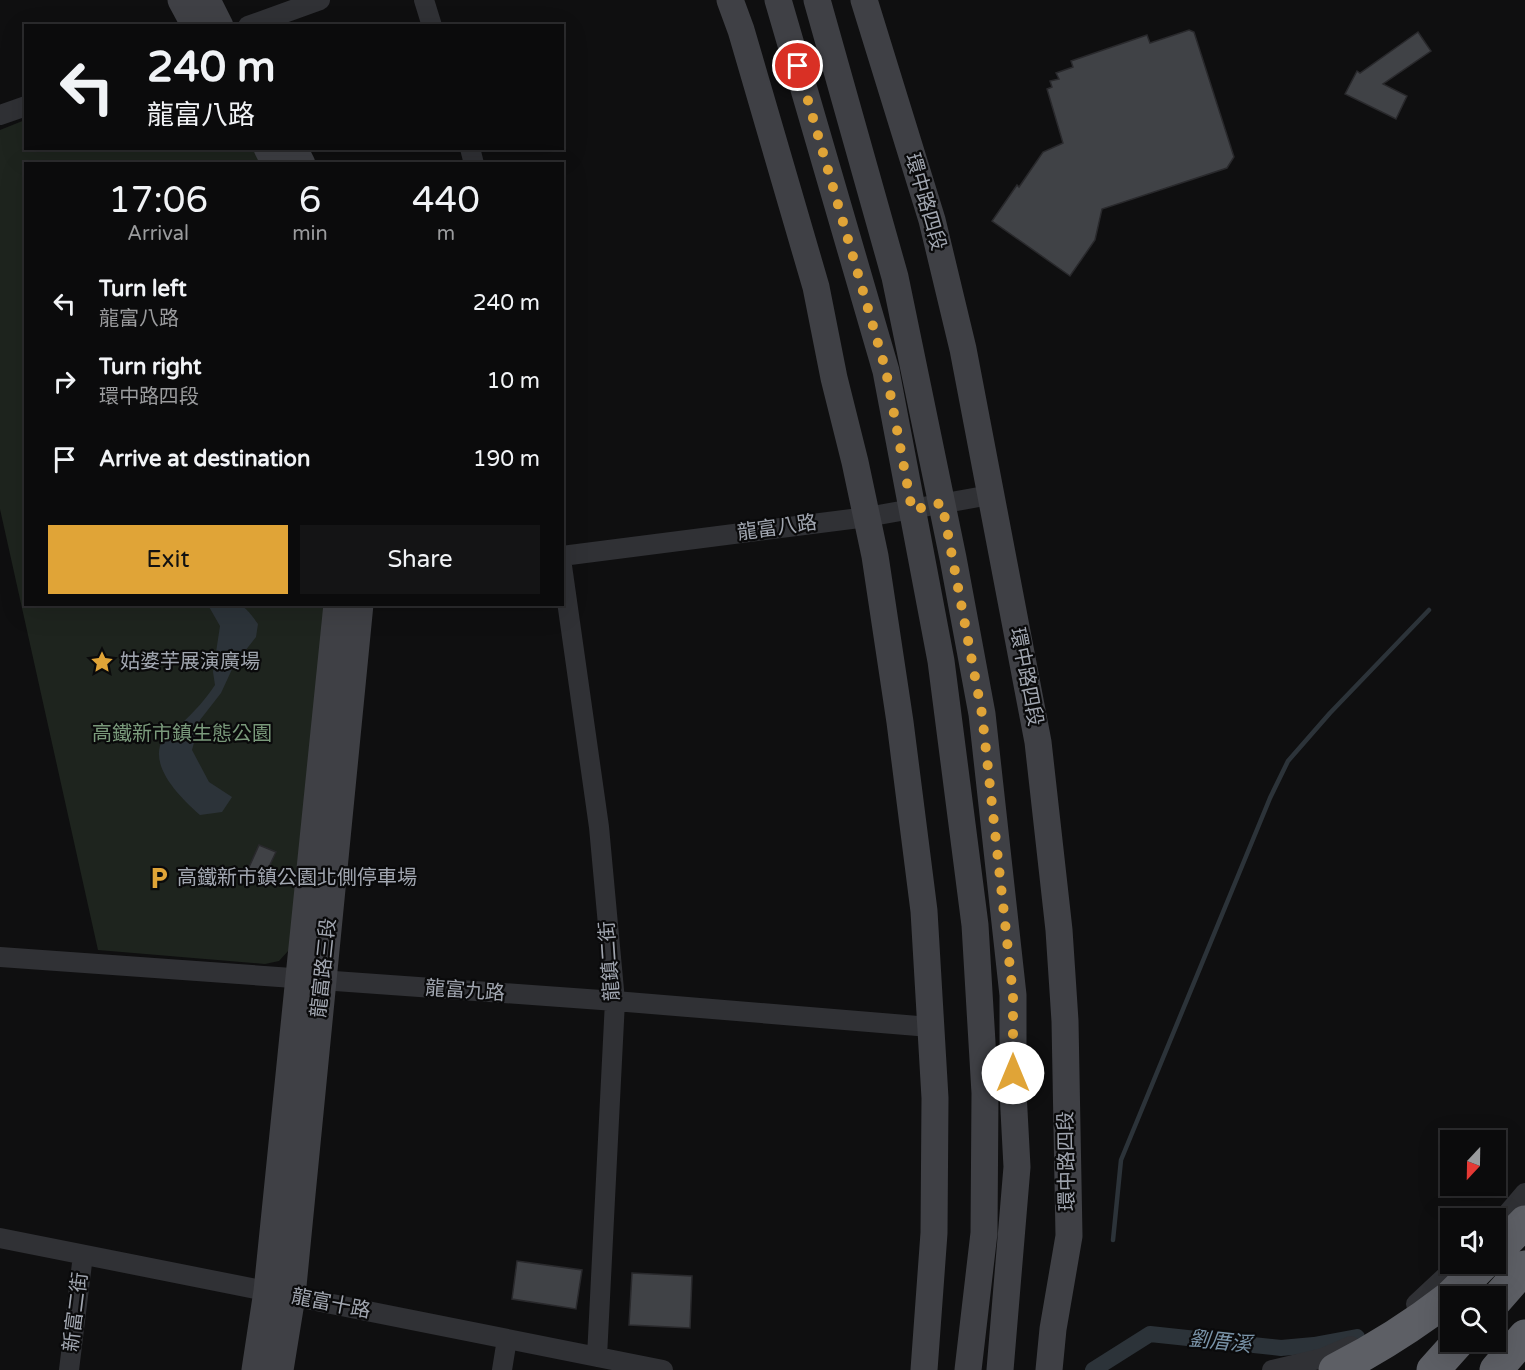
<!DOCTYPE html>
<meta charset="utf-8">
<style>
body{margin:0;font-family:"Varela Round","Noto Sans TC",sans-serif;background:#141415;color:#f1f3f6;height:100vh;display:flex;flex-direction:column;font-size:22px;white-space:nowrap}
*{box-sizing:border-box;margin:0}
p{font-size:20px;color:#9a9b9d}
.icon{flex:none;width:33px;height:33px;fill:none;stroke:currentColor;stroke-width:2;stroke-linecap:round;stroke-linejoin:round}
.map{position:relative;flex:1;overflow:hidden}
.details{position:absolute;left:24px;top:162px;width:540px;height:444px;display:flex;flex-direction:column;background:#0b0b0c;border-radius:0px;box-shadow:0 6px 24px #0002,0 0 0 2px #2b2b2d}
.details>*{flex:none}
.top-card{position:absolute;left:24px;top:24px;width:540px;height:126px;border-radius:0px;box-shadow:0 6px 24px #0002,0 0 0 2px #2b2b2d;background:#0b0b0c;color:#f1f3f6;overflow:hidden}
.needle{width:39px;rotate:202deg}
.fabs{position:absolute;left:1440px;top:1130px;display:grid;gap:12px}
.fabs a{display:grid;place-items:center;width:66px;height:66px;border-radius:0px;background:#0b0b0c;box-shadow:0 6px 24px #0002,0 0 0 2px #2b2b2d;font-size:30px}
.pin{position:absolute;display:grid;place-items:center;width:51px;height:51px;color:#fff;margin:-26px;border:3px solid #fff;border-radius:50%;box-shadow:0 2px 6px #0007}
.me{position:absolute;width:66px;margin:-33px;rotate:0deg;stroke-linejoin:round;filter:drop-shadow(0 0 4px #0008)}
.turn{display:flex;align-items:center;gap:21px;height:126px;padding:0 24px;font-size:27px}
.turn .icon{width:78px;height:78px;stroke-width:2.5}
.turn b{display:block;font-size:42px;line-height:51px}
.eta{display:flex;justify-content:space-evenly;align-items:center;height:102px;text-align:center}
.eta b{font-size:36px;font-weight:600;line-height:42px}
.cta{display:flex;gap:12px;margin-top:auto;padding:12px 24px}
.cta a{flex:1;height:69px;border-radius:0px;background:#e0a437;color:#111;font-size:24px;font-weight:600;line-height:69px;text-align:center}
.cta a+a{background:#141415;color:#f1f3f6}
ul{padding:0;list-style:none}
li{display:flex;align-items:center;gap:18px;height:78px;padding:0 24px}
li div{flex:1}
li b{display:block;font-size:22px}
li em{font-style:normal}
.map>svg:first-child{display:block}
.green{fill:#1e241e}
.water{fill:#2c3339}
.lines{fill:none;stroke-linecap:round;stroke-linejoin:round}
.stream{stroke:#2c3339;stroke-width:4.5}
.canal{stroke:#2c3339;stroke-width:16}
.building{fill:#404246;stroke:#29292c;stroke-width:1.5}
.street{stroke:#303135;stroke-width:20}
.secondary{stroke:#3f4045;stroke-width:27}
.highway{stroke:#5d5f65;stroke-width:33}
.highway-bridge{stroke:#5d5f65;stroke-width:33}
.route{stroke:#e0a437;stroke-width:10;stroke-dasharray:0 18}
.labels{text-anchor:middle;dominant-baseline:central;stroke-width:4.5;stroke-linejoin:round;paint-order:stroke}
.street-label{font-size:20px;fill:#a1a6b0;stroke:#0a0a0b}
.poi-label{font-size:20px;fill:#a1a6b0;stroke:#0a0a0b;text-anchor:start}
.park-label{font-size:20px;fill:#7a9a7b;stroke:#0a0a0b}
.water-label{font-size:21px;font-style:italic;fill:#7a94a9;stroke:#0a0a0b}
</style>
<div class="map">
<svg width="1525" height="1370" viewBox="0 0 1525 1370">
<rect width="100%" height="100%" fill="#0f0f10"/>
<!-- green -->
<path class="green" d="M 25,120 L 26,148 L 253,149 L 261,163 L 26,164 L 26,604 L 326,605 L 289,950 L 279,961 L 265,964 L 98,950 L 0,509 L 0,130 Z"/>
<!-- water -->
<path class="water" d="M 208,605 C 238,604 240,598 258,624 L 256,637 L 234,665 L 221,693 L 200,720 L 192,750 L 209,782 L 232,797 L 222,812 L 200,815 C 182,799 147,766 163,739 C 166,734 176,729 181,724 C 194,712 205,700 215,685 L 213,672 L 220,626 Z"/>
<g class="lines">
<!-- stream -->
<path class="stream" d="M 1113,1240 L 1121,1160 L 1270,798 L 1288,761 L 1330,713 L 1429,610"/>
<!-- canal -->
<path class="canal" d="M 1093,1370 L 1150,1334 L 1281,1348 L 1314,1345 L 1357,1337"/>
</g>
<!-- building -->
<path class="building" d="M 1189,30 L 1194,32 L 1234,157 L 1227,168 L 1102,209 L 1095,240 L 1070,276 L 992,221 L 1017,185 L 1019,187 L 1043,152 L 1063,143 L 1047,89 L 1052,87 L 1050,81 L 1059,79 L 1056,73 L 1073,67 L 1071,61 L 1147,35 L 1150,43 Z
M 1418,32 L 1431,51 L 1383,84 L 1407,96 L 1396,119 L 1345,94 L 1357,71 L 1360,73 Z
M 259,845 L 276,852 L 269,867 L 275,870 L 268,886 L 245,876 Z
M 517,1261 L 582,1270 L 576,1309 L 512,1299 Z
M 632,1273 L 692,1276 L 690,1328 L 629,1325 Z"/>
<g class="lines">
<!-- street -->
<path class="street" d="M 424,0 L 432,26
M 248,26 L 320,0
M 0,115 L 26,106
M 470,148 L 474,164
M 562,556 L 867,517 L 990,495
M 562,566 L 599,827 L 615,1001 L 597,1357
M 0,957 L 615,1001 L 930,1027
M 1496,1227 L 1525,1193
M 0,1238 L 663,1370
M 1416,1304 L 1460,1263
M 69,1370 L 83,1255
M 502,1370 L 507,1339
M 1272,1370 L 1323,1358 L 1351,1346"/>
<!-- secondary -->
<path class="secondary" d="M 181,0 L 195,26
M 207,0 L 220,26
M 730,0 L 741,30 L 816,287 L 834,378 L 855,462 L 875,556 L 900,722 L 924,911 L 935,1098 L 934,1233 L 924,1370
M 778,0 L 886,371 L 941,661 L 975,925 L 985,1093 L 984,1233 L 968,1370
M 817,0 L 895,277 L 953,558 L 982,714 L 1013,995 L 1013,1092 L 1017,1167 L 1000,1370
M 864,0 L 932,220 L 963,349 L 1038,742 L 1059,930 L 1065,1021 L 1069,1236 L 1053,1329 L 1049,1370
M 267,148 L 275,164
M 294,148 L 302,164
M 255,1370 L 267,1291 L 337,604
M 280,1370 L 292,1296 L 360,604"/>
<!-- highway -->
<path class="highway" d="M 1496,1252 L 1525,1222
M 1451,1296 L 1484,1263
M 1496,1300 L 1525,1267
M 1433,1370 L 1459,1341
M 1496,1370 L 1525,1336"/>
<!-- highway-bridge -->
<path class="highway-bridge" d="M 1335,1370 C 1376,1349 1414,1325 1450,1297"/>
</g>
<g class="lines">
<!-- route -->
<path class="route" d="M 798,66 L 886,371 L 912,510 L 942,503 L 982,714 L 1013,995 L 1013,1073"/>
</g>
<!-- icons -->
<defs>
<g id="sight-bare" transform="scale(1.8)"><path d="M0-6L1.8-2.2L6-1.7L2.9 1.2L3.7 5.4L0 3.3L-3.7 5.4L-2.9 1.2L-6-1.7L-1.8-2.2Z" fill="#e0a437" stroke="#0a0a0b" stroke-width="2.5" paint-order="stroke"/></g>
<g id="parking-bare" transform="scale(1.8)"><path d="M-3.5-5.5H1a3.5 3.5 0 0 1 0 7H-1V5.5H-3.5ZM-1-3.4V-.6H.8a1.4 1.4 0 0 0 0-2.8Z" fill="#e0a437" stroke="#0a0a0b" stroke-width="2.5" paint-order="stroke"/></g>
</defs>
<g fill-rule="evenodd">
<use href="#sight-bare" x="102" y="662"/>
<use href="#parking-bare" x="159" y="878"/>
</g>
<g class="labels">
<!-- street labels -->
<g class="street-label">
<text transform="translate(925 202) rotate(74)">環中路四段</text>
<text transform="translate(777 528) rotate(-8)">龍富八路</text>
<text transform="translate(1026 677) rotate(79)">環中路四段</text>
<text transform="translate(610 961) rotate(-94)">龍鎮二街</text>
<text transform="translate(324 968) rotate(-84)">龍富路三段</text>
<text transform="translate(465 991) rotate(4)">龍富九路</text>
<text transform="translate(1067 1161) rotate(-91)">環中路四段</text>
<text transform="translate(331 1304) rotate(11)">龍富十路</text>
<text transform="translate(76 1312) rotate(-83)">新富二街</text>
</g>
<!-- poi labels -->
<g class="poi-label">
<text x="120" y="662">姑婆芋展演廣場</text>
<text x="177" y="878">高鐵新市鎮公園北側停車場</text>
</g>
<!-- park labels -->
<g class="park-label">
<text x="182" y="734">高鐵新市鎮生態公園</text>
</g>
<!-- water labels -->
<g class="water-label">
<text transform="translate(1220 1342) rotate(6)">劉厝溪</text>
</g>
</g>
</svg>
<div class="fabs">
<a><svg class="needle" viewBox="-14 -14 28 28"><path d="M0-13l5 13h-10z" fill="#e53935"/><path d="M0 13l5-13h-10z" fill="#9a9b9d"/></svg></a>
<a><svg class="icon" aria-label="sound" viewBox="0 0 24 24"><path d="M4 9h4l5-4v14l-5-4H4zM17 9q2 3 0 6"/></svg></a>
<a><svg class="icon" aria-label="search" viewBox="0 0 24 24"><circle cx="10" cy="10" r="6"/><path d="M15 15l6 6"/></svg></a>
</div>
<div class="pin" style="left:798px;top:66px;background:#d93025"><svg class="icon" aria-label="arrive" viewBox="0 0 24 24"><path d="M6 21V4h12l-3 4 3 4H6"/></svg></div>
<svg class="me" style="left:1013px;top:1073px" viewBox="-20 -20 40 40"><circle r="19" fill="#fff"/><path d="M0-13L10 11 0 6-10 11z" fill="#e0a437"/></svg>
<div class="top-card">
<div class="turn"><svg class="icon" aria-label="left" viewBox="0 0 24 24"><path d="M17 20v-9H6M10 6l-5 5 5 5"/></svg><div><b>240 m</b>龍富八路</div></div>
</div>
<section class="details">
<div class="eta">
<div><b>17:06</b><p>Arrival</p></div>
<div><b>6</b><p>min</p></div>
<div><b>440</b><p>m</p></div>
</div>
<ul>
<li><svg class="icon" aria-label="left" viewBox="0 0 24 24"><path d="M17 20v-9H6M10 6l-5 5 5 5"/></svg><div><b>Turn left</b><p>龍富八路</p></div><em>240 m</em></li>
<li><svg class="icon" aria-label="right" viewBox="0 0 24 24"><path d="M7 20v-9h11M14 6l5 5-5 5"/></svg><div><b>Turn right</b><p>環中路四段</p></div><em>10 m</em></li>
<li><svg class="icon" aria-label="arrive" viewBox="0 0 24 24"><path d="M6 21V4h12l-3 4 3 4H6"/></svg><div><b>Arrive at destination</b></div><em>190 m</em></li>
</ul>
<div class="cta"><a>Exit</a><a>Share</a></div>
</section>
</div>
